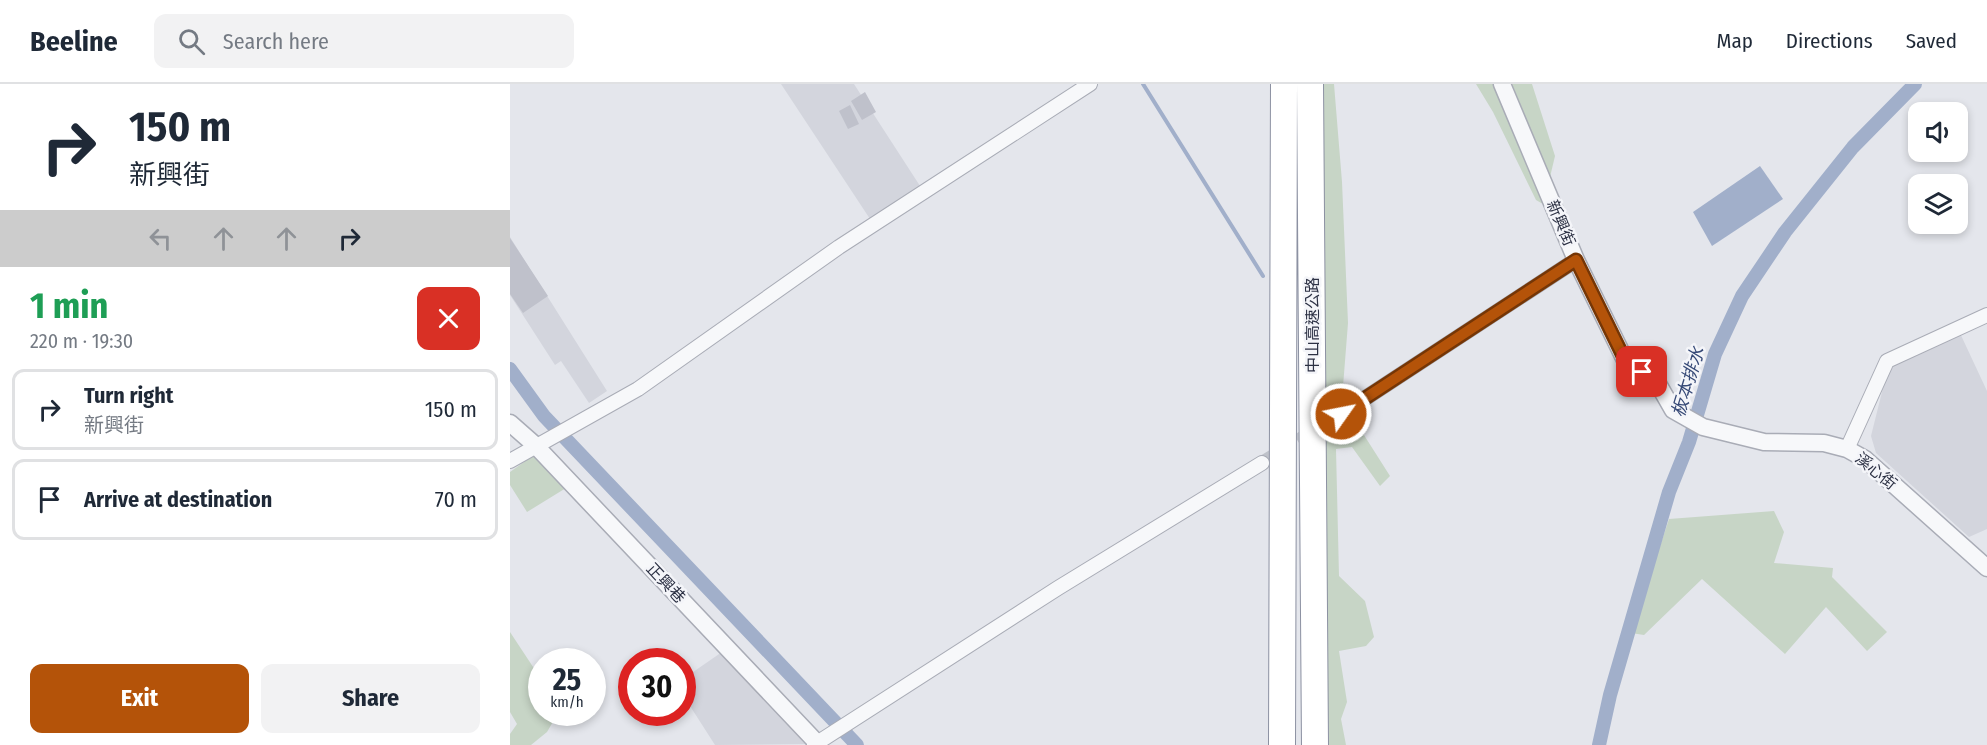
<!DOCTYPE html>
<meta charset="utf-8">
<style>
body{margin:0;font-family:"Fira Sans Condensed","Noto Sans TC",sans-serif;background:#f2f2f3;color:#1f2937;height:100vh;display:flex;flex-direction:column;font-size:22px;white-space:nowrap}
*{box-sizing:border-box;margin:0}
p{font-size:20px;color:#747a83}
.icon{flex:none;width:33px;height:33px;fill:none;stroke:currentColor;stroke-width:2;stroke-linecap:round;stroke-linejoin:round}
.map{position:relative;flex:1;overflow:hidden}
.sheet{display:flex;flex-direction:column;background:#fff;width:510px}
.sheet>*{flex:none}
.guide{background:#fff;color:#1f2937;overflow:hidden}
.buttons{position:absolute;left:1398px;top:18px;display:grid;gap:12px}
.buttons a{display:grid;place-items:center;width:60px;height:60px;border-radius:12px;background:#fff;box-shadow:0 3px 9px #0003;font-size:30px}
.speed{position:absolute;left:18px;top:564px;display:flex;gap:12px;font-size:30px;font-weight:700;text-align:center}
.speed>*{display:grid;place-content:center;width:78px;height:78px;border-radius:50%;background:#fff;box-shadow:0 3px 9px #0003;line-height:1}
.speed small{font-size:15px;font-weight:400}
.speed .limit{border:9px solid #d22;background:#fff;color:#111}
.pin{position:absolute;display:grid;place-items:center;width:51px;height:51px;color:#fff;margin:-26px;border-radius:12px;box-shadow:0 3px 9px #0006}
.me{position:absolute;width:66px;margin:-33px;rotate:57deg;stroke-linejoin:round;filter:drop-shadow(0 0 4px #0008)}
.turn{display:flex;align-items:center;gap:21px;height:126px;padding:0 30px;font-size:27px}
.turn .icon{width:78px;height:78px;stroke-width:2.5}
.turn b{display:block;font-size:42px;line-height:51px}
.lanes{display:flex;align-items:center;height:57px;padding:0 30px;background:#0003;justify-content:center;gap:30px;direction:ltr}
.lanes .off{opacity:.35}
.round{display:grid;place-items:center;flex:none;width:63px;height:63px;border-radius:12px;background:#f2f2f3}
.summary{display:flex;align-items:center;justify-content:space-between;height:102px;padding:0 30px}
h1{font-size:36px;font-weight:700;line-height:45px;color:#1e9e55}
.primary-button{display:flex;gap:12px;margin-top:auto;padding:12px 30px}
.primary-button a{flex:1;height:69px;border-radius:12px;background:#b45309;color:#fff;font-size:24px;font-weight:700;line-height:69px;text-align:center}
.primary-button a+a{background:#f2f2f3;color:#1f2937}
ul{padding:0;list-style:none}
li{display:flex;align-items:center;gap:18px;height:81px;margin:0 12px 9px;padding:0 18px;border:3px solid #e0e1e3;border-radius:12px}
li div{flex:1}
li b{display:block;font-size:22px}
li em{font-style:normal}
header{display:flex;align-items:center;gap:36px;box-sizing:border-box;height:84px;padding:0 30px;background:#fff;border-bottom:2px solid #e0e1e3}
header strong{font-size:28px}
nav{display:flex;gap:33px;margin-inline-start:auto;font-size:21px}
.search{width:420px;height:54px;background:#f2f2f3;display:flex;align-items:center;gap:15px;box-sizing:border-box;padding:0 21px;border-radius:12px;color:#747a83;font-size:22px}
main{display:flex;flex:1;min-height:0}
.map>svg:first-child{display:block}
.built{fill:#d3d5dd}
.green{fill:#c7d5c6}
.water{fill:#a1afca}
.lines{fill:none;stroke-linecap:round;stroke-linejoin:round}
.stream{stroke:#a1afca;stroke-width:4}
.canal{stroke:#a1afca;stroke-width:14}
.building{fill:#bfc1cb}
.minor-tunnel{stroke:#bfc2ca;stroke-width:14;stroke-dasharray:14 7;stroke-linecap:butt}
.minor-casing{stroke:#a9acb6;stroke-width:16}
.tertiary-casing{stroke:#a9acb6;stroke-width:19}
.motorway-casing{stroke:#8c91a2;stroke-width:28}
.minor{stroke:#f7f8fa;stroke-width:14}
.tertiary{stroke:#f7f8fa;stroke-width:16}
.motorway{stroke:#fff;stroke-width:26}
.route-casing{stroke:#753606;stroke-width:15}
.route{stroke:#b45309;stroke-width:10}
.labels{text-anchor:middle;dominant-baseline:central;stroke-width:5;stroke-linejoin:round;paint-order:stroke}
.street-label{font-size:16px;fill:#2c3144;stroke:#f4f5f9}
.water-label{font-size:18px;font-style:italic;fill:#374a77;stroke:#f4f5f9}
</style>
<header>
<strong>Beeline</strong>
<div class="search"><svg class="icon" aria-label="search" viewBox="0 0 24 24"><circle cx="10" cy="10" r="6"/><path d="M15 15l6 6"/></svg>Search here</div>
<nav><a>Map</a><a>Directions</a><a>Saved</a></nav>
</header>
<main>
<section class="sheet">
<div class="guide">
<div class="turn"><svg class="icon" aria-label="right" viewBox="0 0 24 24"><path d="M7 20v-9h11M14 6l5 5-5 5"/></svg><div><b>150 m</b>新興街</div></div>
<div class="lanes"><svg class="icon off" aria-label="left" viewBox="0 0 24 24"><path d="M17 20v-9H6M10 6l-5 5 5 5"/></svg><svg class="icon off" aria-label="ahead" viewBox="0 0 24 24"><path d="M12 20V5M6 11l6-6 6 6"/></svg><svg class="icon off" aria-label="ahead" viewBox="0 0 24 24"><path d="M12 20V5M6 11l6-6 6 6"/></svg><svg class="icon" aria-label="right" viewBox="0 0 24 24"><path d="M7 20v-9h11M14 6l5 5-5 5"/></svg></div>
</div>
<div class="summary"><div><h1>1 min</h1><p>220 m · 19:30</p></div><a class="round" style="background:#d93025;color:#fff"><svg class="icon" aria-label="close" viewBox="0 0 24 24"><path d="M6 6l12 12M18 6L6 18"/></svg></a></div>
<ul>
<li><svg class="icon" aria-label="right" viewBox="0 0 24 24"><path d="M7 20v-9h11M14 6l5 5-5 5"/></svg><div><b>Turn right</b><p>新興街</p></div><em>150 m</em></li>
<li><svg class="icon" aria-label="arrive" viewBox="0 0 24 24"><path d="M6 21V4h12l-3 4 3 4H6"/></svg><div><b>Arrive at destination</b></div><em>70 m</em></li>
</ul>
<div class="primary-button"><a>Exit</a><a>Share</a></div>
</section>
<div class="map">
<svg width="1477" height="661" viewBox="0 0 1477 661">
<rect width="100%" height="100%" fill="#e4e6ec"/>
<!-- built -->
<path class="built" d="M 271,0 L 344,0 L 412,105 L 362,138 Z
M 0,153 L 97,307 L 79,319 L 51,277 L 45,281 L 0,211 Z
M 1449,247 L 1477,307 L 1477,445 L 1459,453 L 1366,369 L 1361,352 L 1377,288 L 1390,273 Z
M 212,568 L 295,660 L 205,661 L 173,611 L 173,595 Z"/>
<!-- green -->
<path class="green" d="M 811,0 L 824,0 L 832,98 L 838,239 L 831,328 L 840,329 L 880,392 L 870,402 L 842,363 L 826,365 L 829,492 L 855,517 L 864,553 L 856,562 L 829,567 L 837,618 L 831,635 L 836,661 L 819,661 L 818,630 Z
M 966,0 L 986,0 L 1038,123 L 1026,116 L 983,28 Z
M 1002,0 L 1022,0 L 1045,72 L 1040,93 Z
M 24,371 L 56,404 L 17,428 L 0,401 L 0,388 Z
M 1264,427 L 1274,448 L 1264,479 L 1323,484 L 1322,493 L 1377,548 L 1357,567 L 1316,523 L 1275,570 L 1192,495 L 1134,551 L 1121,549 L 1159,435 Z
M 0,548 L 31,595 L 18,603 L 32,628 L 48,629 L 37,648 L 21,661 L 0,661 L 0,650 L 7,640 L 0,628 Z"/>
<!-- water -->
<path class="water" d="M 1250,82 L 1273,115 L 1202,162 L 1183,128 Z"/>
<g class="lines">
<!-- stream -->
<path class="stream" d="M 633,0 L 753,192"/>
<!-- canal -->
<path class="canal" d="M 0,285 L 34,332 L 347,661
M 1089,661 L 1100,611 L 1159,408 L 1179,358 L 1205,270 L 1232,212 L 1275,148 L 1343,63 L 1405,0"/>
</g>
<!-- building -->
<path class="building" d="M 355,8 L 366,28 L 352,36 L 341,17 Z
M 340,21 L 349,40 L 338,45 L 329,27 Z
M 0,154 L 38,212 L 13,229 L 0,210 Z"/>
<g class="lines">
<!-- minor-tunnel -->
<path class="minor-tunnel" d="M 752,379 L 831,330"/>
<!-- minor casing -->
<g class="minor-casing">
<path id="minor" d="M 831,330 L 1066,176
M 1337,365 L 1377,277 L 1477,231
M 0,377 L 128,305 L 329,163 L 580,0
M 304,661 L 548,504 L 752,379"/>
</g>
<!-- tertiary casing -->
<g class="tertiary-casing">
<path id="tertiary" d="M 992,0 L 1066,176 L 1116,278 L 1147,298 L 1163,326 L 1193,343 L 1254,358 L 1314,359 L 1337,365 L 1355,375 L 1477,484
M 0,339 L 25,361 L 309,661"/>
</g>
<!-- motorway casing -->
<g class="motorway-casing">
<path id="motorway" d="M 800,0 L 805,661
M 772,661 L 774,0"/>
</g>
<!-- minor -->
<use href="#minor" class="minor"/>
<!-- tertiary -->
<use href="#tertiary" class="tertiary"/>
<!-- motorway -->
<use href="#motorway" class="motorway"/>
</g>
<g class="lines">
<!-- route casing -->
<g class="route-casing">
<path id="route" d="M 831,330 L 1066,176 L 1116,278 L 1132,288"/>
</g>
<!-- route -->
<use href="#route" class="route"/>
</g>
<g class="labels">
<!-- street labels -->
<g class="street-label">
<text transform="translate(1051 139) rotate(67)">新興街</text>
<text transform="translate(802 241) rotate(-90)">中山高速公路</text>
<text transform="translate(1366 387) rotate(39)">溪心街</text>
<text transform="translate(156 499) rotate(47)">正興巷</text>
</g>
<!-- water labels -->
<g class="water-label">
<text transform="translate(1178 298) rotate(-73)">板本排水</text>
</g>
</g>
</svg>
<div class="buttons">
<a><svg class="icon" aria-label="sound" viewBox="0 0 24 24"><path d="M4 9h4l5-4v14l-5-4H4zM17 9q2 3 0 6"/></svg></a>
<a><svg class="icon" aria-label="layers" viewBox="0 0 24 24"><path d="M12 4l9 5-9 5-9-5zM3 14l9 5 9-5"/></svg></a>
</div>
<div class="speed"><div>25<small>km/h</small></div><div class="limit">30</div></div>
<div class="pin" style="left:1132px;top:288px;background:#d93025"><svg class="icon" aria-label="arrive" viewBox="0 0 24 24"><path d="M6 21V4h12l-3 4 3 4H6"/></svg></div>
<svg class="me" style="left:831px;top:330px" viewBox="-20 -20 40 40"><circle r="17" fill="#b45309" stroke="#fff" stroke-width="3"/><path d="M0-11L8 9 0 5-8 9z" fill="#fff"/></svg>
</div>
</main>
